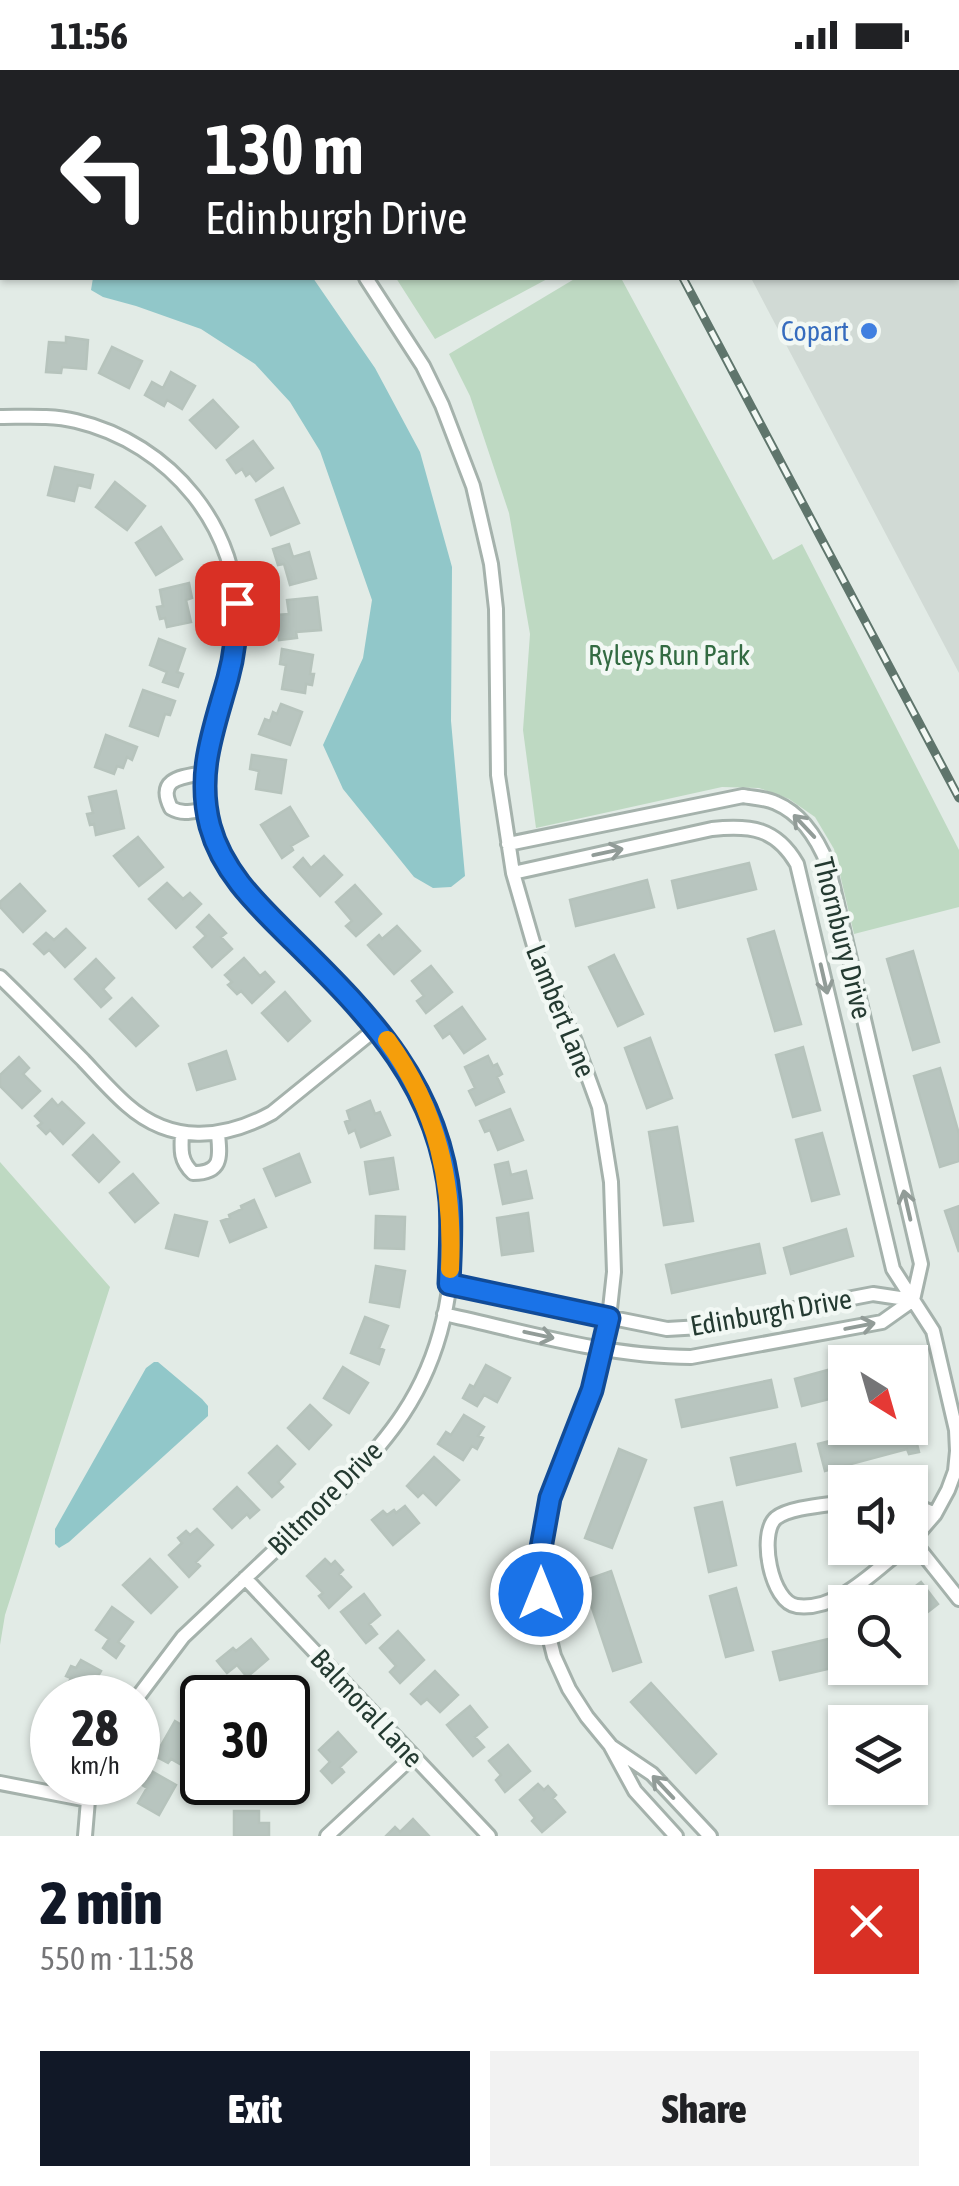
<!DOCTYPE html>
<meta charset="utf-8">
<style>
body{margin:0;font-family:"Asap Condensed",sans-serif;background:#f2f2f2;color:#202124;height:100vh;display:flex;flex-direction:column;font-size:38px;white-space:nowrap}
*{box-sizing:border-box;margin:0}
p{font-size:32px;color:#757577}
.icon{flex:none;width:55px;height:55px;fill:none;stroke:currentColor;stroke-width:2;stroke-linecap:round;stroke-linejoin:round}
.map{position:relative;height:1766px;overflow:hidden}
.panel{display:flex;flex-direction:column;background:#fff;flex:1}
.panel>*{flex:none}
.top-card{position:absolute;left:0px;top:0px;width:960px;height:210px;box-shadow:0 2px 8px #0004;background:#202124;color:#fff;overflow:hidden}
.needle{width:65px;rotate:143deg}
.buttons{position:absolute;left:828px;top:1275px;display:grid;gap:20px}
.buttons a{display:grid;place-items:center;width:100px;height:100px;border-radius:0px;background:#fff;box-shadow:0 2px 8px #0004;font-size:50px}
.speed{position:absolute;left:30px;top:1605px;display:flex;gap:20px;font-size:50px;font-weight:700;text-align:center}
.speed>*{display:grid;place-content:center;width:130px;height:130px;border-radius:50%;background:#fff;box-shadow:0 2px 8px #0004;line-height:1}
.speed small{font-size:25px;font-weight:400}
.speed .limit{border:5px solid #111;border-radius:15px;background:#fff;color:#111}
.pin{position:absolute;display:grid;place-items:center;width:85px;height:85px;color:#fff;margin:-42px;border-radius:20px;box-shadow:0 5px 15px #0006}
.me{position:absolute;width:110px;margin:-55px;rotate:0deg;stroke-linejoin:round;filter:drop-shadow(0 0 8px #0008)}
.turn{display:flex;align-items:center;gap:35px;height:210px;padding:0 40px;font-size:45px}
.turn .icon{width:130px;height:130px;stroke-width:2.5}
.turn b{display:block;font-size:70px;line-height:85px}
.round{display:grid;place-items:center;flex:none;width:105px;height:105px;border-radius:0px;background:#f2f2f2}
.overview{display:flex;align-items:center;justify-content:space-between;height:170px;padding:0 40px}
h1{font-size:60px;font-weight:800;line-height:75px;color:#111827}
.cta{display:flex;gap:20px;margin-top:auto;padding:20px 40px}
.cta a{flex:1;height:115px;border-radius:0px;background:#111827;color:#fff;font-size:40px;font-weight:800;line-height:115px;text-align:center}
.cta a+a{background:#f2f2f2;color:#202124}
.status{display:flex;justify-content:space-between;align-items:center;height:70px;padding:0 50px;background:#fff;direction:ltr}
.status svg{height:28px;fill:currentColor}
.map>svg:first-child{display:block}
.built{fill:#d1dad5}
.green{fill:#bed9c2}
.water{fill:#91c7c9}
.building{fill:#b8c5bf;stroke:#b6c3bc;stroke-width:2.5}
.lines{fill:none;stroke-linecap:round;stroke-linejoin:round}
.minor-casing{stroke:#a5b2ac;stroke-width:18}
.minor{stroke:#fff;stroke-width:12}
.rail-casing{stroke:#5f756c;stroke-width:9}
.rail{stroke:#f2f8f4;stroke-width:5;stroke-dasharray:15;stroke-linecap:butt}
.oneway{stroke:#929c98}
.route-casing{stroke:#114b97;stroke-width:25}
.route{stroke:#1a73e8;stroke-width:18}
.slow{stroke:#f59e0b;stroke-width:18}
.shop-dot{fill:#3f7fe0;stroke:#f2f8f4;stroke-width:4}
.labels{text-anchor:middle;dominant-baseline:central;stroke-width:9;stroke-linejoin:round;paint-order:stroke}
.shop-label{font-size:28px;fill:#366cbe;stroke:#f2f8f4;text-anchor:end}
.park-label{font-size:28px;fill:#336b42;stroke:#f2f8f4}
.street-label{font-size:28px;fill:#243a31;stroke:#f2f8f4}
</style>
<div class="status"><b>11:56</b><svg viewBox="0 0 49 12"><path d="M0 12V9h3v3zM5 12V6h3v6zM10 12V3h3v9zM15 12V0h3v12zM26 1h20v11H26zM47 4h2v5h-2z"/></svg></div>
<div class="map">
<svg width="959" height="1766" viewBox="0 0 959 1766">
<rect width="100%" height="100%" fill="#e2ebe6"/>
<!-- built -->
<path class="built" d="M 641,0 L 959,0 L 959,603 L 751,208 L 958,208 L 958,2 L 642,2 Z"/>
<!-- green -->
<path class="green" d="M 396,208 L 549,208 L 435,269 Z
M 576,208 L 621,208 L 773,490 L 802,474 L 959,780 L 959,837 L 854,864 L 834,779 L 815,747 L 789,729 L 759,718 L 722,717 L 536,758 L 523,660 L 530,564 L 509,443 L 470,326 L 449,284 Z
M 0,1092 L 110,1217 L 5,1545 L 0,1575 Z"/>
<!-- water -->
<path class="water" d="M 93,208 L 313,208 L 375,298 L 420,382 L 452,497 L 451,651 L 465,806 L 451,817 L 433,818 L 414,807 L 343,719 L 323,675 L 363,588 L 372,530 L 320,381 L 290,332 L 255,294 L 201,259 L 136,236 L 103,227 L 91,220 Z
M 154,1292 L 158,1292 L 202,1329 L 208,1336 L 208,1346 L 69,1472 L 59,1478 L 55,1474 L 55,1459 L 146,1298 Z"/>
<!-- building -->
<path class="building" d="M 66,267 L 88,270 L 86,299 L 62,297 L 61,303 L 46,302 L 49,272 L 66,273 Z
M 112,277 L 142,291 L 129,318 L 99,303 Z
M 171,302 L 195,316 L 182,339 L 167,330 L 164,336 L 145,325 L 152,312 L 163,318 Z
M 213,330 L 238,357 L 216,378 L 190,350 Z
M 253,371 L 273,398 L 256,411 L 250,403 L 246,406 L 242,399 L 236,403 L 227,390 Z
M 55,397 L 93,405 L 90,418 L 78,415 L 74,431 L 48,425 Z
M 115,412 L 145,436 L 127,460 L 96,437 Z
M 283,418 L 299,453 L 271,465 L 256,430 Z
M 161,457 L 182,489 L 156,505 L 136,473 Z
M 289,474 L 293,487 L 309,482 L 316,508 L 290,515 L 284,494 L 278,495 L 273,479 Z
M 189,513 L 192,528 L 186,530 L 191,552 L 167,557 L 165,548 L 160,549 L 157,537 L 163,536 L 160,520 Z
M 317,527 L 321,560 L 296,562 L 297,568 L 279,570 L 277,545 L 289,544 L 287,530 Z
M 159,569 L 185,579 L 177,602 L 183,604 L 178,617 L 163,612 L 167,602 L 150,595 Z
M 282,579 L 313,585 L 310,604 L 314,604 L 312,615 L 306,614 L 305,623 L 282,619 L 286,595 L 280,594 Z
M 143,620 L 175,631 L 170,645 L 165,644 L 158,666 L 130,656 Z
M 281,634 L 302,642 L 290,675 L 259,664 L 265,649 L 270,651 L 273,642 L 277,644 Z
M 106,665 L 137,677 L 132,690 L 127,687 L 123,698 L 117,696 L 114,704 L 95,697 Z
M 252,685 L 286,690 L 281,723 L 256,719 L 259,701 L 250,699 Z
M 116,721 L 124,758 L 96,765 L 94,754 L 90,755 L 87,744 L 93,743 L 89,727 Z
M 290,737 L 308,766 L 291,776 L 293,780 L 282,788 L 261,755 Z
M 138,767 L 163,797 L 139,816 L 114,786 Z
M 324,786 L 342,805 L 320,826 L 294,797 L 303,788 L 311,798 Z
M 749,793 L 756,819 L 678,838 L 672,811 Z
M 647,810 L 654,837 L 576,856 L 570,830 Z
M 167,813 L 183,829 L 190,823 L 201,834 L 176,858 L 149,829 Z
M 20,814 L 45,841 L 23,862 L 0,837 L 0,832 Z
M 355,815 L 381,844 L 356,866 L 346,856 L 352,851 L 336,832 Z
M 209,845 L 226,863 L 221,867 L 232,879 L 212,897 L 194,877 L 206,866 L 197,857 Z
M 397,856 L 420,881 L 394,904 L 368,875 L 379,865 L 382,869 Z
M 66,859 L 85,878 L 65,897 L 49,880 L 44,884 L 34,874 L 46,863 L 54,870 Z
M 774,861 L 801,954 L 775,961 L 748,869 Z
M 913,881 L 939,972 L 913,980 L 887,889 Z
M 614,885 L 643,944 L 618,956 L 589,897 Z
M 244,888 L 260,906 L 265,902 L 274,912 L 252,933 L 241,921 L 237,924 L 228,915 L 232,912 L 225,905 Z
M 96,889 L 114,908 L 103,919 L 111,928 L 101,937 L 75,909 Z
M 431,896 L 452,922 L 426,943 L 417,931 L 424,926 L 412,911 Z
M 285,922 L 310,951 L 288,971 L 262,943 Z
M 132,928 L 158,956 L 136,976 L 110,949 Z
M 462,937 L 485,969 L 464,983 L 450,963 L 443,968 L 435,956 Z
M 650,968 L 672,1028 L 647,1038 L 625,978 Z
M 803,977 L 820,1040 L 793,1047 L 776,985 Z
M 226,981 L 235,1009 L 197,1020 L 189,994 Z
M 488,986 L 493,996 L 497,994 L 502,1004 L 497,1007 L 504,1022 L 476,1035 L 469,1021 L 475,1018 L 465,997 Z
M 19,987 L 29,998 L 23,1004 L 40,1021 L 22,1038 L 0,1016 L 0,1005 Z
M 940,998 L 959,1064 L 959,1091 L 940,1097 L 914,1006 Z
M 52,1029 L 58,1036 L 62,1032 L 84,1053 L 63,1074 L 50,1060 L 46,1064 L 38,1056 L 42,1053 L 35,1046 Z
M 370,1031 L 375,1044 L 380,1042 L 390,1065 L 361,1077 L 355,1060 L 349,1063 L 345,1052 L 350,1050 L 347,1041 Z
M 510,1039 L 523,1070 L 498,1080 L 490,1060 L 485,1062 L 480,1051 Z
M 677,1057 L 693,1151 L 664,1155 L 649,1062 Z
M 822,1063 L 839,1124 L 812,1131 L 796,1070 Z
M 93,1065 L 119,1092 L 99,1112 L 73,1085 Z
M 299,1084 L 310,1112 L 276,1126 L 264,1099 Z
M 393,1088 L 398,1119 L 370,1124 L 365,1092 Z
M 508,1092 L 511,1105 L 526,1101 L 532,1128 L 503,1134 L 495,1095 Z
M 133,1104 L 158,1133 L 135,1152 L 110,1123 Z
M 254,1130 L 266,1157 L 230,1172 L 221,1151 L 230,1148 L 229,1145 L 242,1139 L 241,1136 Z
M 959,1136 L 959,1182 L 945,1141 Z
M 528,1143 L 533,1181 L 502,1185 L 497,1148 Z
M 175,1145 L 207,1152 L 198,1186 L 166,1178 Z
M 376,1146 L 405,1147 L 404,1179 L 375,1178 Z
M 846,1159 L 853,1186 L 791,1204 L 784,1178 Z
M 759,1174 L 765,1203 L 672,1223 L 666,1195 Z
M 376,1196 L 405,1201 L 399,1237 L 370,1232 Z
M 365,1247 L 388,1256 L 379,1278 L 384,1280 L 379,1294 L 351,1283 Z
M 486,1295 L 510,1308 L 497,1332 L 484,1325 L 477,1336 L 463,1328 L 470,1315 L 474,1317 Z
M 842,1296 L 845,1297 L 845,1325 L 802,1336 L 795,1309 Z
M 343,1297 L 368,1313 L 349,1343 L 324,1328 Z
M 771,1310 L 777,1337 L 682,1357 L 676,1330 Z
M 310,1335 L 331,1355 L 309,1379 L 288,1358 Z
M 464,1345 L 484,1357 L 478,1366 L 483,1368 L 477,1379 L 472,1376 L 463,1390 L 438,1374 L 446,1362 L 451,1365 Z
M 911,1350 L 919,1382 L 909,1384 L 907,1379 L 825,1401 L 818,1374 L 881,1358 L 910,1358 Z
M 795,1374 L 801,1401 L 737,1415 L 731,1388 Z
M 277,1376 L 295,1394 L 278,1412 L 283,1417 L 272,1427 L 249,1403 Z
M 619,1379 L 646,1390 L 612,1478 L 585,1468 Z
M 434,1387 L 459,1410 L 436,1435 L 423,1422 L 418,1427 L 407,1416 Z
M 237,1417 L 259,1440 L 250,1448 L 247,1444 L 232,1458 L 214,1439 Z
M 722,1432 L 736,1495 L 709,1502 L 695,1438 Z
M 405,1436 L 419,1453 L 393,1475 L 372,1450 L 383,1441 L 387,1445 L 394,1440 L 396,1443 Z
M 197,1459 L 213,1475 L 196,1492 L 200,1496 L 189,1507 L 169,1485 L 182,1473 L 178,1468 L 186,1461 L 190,1465 Z
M 150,1489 L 177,1517 L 151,1543 L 123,1515 Z
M 325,1489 L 331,1495 L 335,1491 L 343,1500 L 339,1504 L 351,1517 L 329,1538 L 319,1526 L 323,1523 L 307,1506 Z
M 611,1501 L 641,1592 L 613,1601 L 583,1511 Z
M 921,1512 L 938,1534 L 910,1556 L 910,1532 L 895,1532 Z
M 736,1518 L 753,1580 L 726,1587 L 710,1526 Z
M 364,1524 L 380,1545 L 369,1554 L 377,1564 L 366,1573 L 341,1542 Z
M 112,1537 L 133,1552 L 118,1572 L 124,1576 L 116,1588 L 103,1578 L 109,1569 L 96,1560 Z
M 398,1561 L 424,1590 L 400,1613 L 390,1602 L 396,1596 L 380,1578 Z
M 845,1565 L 845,1595 L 780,1610 L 773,1582 Z
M 251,1569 L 268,1589 L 247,1607 L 237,1595 L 227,1603 L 217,1591 L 233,1578 L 236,1581 Z
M 81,1590 L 101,1601 L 97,1608 L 100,1610 L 93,1623 L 96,1625 L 95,1628 L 70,1628 L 63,1624 L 71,1608 L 66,1606 L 71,1596 L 76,1598 Z
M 435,1601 L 458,1625 L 440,1642 L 427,1629 L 421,1634 L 411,1624 Z
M 210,1613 L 228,1625 L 226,1628 L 202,1628 L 202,1649 L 182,1635 L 190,1623 L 194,1627 L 200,1619 L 204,1622 Z
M 651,1613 L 716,1684 L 696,1703 L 631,1632 Z
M 470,1636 L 487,1657 L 475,1667 L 484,1677 L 473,1686 L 447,1655 Z
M 52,1641 L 52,1678 L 37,1669 Z
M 175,1651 L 202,1667 L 202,1671 L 187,1698 L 171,1689 L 168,1693 L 155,1686 Z
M 338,1662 L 356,1682 L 340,1697 L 344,1702 L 332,1713 L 321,1701 L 330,1692 L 319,1680 Z
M 508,1675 L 530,1701 L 505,1722 L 496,1710 L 501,1705 L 489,1691 Z
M 288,1683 L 308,1708 L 278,1732 L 270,1722 L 273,1720 L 267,1712 L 288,1712 Z
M 148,1699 L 176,1715 L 159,1745 L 138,1733 L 147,1718 L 139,1713 Z
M 538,1714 L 544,1720 L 548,1716 L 556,1725 L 553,1728 L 565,1742 L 542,1762 L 532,1751 L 535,1748 L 520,1730 Z
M 234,1741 L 259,1741 L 259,1753 L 269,1753 L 269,1766 L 234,1766 Z
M 413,1749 L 429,1766 L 386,1766 L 395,1757 L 400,1762 Z"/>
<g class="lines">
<!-- minor casing -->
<g class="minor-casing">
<path id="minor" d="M 228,0 L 230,2
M 152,2 L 156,0
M 0,106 L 2,104
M 366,208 L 423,296 L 442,335 L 473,416 L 491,494 L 496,539 L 498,705 L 513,803 L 539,893 L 575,971 L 599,1037 L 611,1112 L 614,1202 L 609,1248 L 591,1320 L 549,1427 L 543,1456 L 539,1489 L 541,1524 L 546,1554 L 554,1586 L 569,1619 L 587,1647 L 610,1675 L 635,1721 L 676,1766
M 0,347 C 25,347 52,345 76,351 C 170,373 242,459 237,557 C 235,590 223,621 214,653 C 198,711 202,764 239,813 C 282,863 336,905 377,957 C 462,1063 480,1228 403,1344 C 386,1370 365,1393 344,1415 L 183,1567 L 137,1628
M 204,703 C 182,707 156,708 171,738 C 183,745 193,741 207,739
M 508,774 L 743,726 C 753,728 766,728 776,733 C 802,744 818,770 828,795 L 921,1194 L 913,1230
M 513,803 L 712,759 C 751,755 776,758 797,794 L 893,1199 L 933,1261 L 956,1360 L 957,1381 L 955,1401 L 948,1420 L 935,1444 L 910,1473
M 0,907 C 28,934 55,962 83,990 C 97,1005 111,1021 127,1035 C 171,1074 223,1070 272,1043 L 378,957
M 182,1063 C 181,1080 180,1091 193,1103 C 223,1103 220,1086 218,1064
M 449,1215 L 667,1259 L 701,1257 L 873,1224 L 913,1230
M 444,1244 C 525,1262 608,1287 691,1287 L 882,1252 L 913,1230
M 845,1432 C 827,1435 790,1437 776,1448 C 758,1463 771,1533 797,1536 C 838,1541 874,1501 904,1478
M 910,1433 L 935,1444
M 913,1471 L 959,1529
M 245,1508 L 489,1766
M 612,1677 L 652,1704 L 710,1766
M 0,1713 L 88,1730
M 85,1766 L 88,1730 L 95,1712
M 327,1766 L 412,1687"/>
</g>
<!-- minor -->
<use href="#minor" class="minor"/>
<!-- rail casing -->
<g class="rail-casing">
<path id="rail" d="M 574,0 L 575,2
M 683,208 L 959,728"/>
</g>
<!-- rail -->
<use href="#rail" class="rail"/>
</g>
<!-- one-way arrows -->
<defs><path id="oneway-shaft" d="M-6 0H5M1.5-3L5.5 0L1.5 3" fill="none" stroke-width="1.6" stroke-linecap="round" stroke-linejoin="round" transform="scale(2.5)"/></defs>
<g class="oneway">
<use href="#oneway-shaft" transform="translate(804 756) rotate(-133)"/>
<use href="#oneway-shaft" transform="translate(608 782) rotate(-12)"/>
<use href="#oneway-shaft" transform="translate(824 909) rotate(77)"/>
<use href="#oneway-shaft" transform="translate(907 1135) rotate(-103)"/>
<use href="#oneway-shaft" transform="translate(860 1256) rotate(-11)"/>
<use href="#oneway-shaft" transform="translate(539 1265) rotate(12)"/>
<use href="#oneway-shaft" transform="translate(663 1717) rotate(-133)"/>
</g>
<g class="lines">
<!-- route casing -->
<g class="route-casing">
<path id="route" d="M 237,533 C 237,558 235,583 228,608 C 214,659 196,702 210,756 C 223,804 260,837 294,871 C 371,947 440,1017 450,1131 C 452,1159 450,1187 449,1214 L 609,1248 L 592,1320 L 550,1428 L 539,1489 L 541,1524"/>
</g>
<!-- route -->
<use href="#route" class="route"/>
<!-- slow -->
<path class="slow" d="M 387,970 C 438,1040 454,1114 450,1199"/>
</g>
<!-- markers -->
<circle class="shop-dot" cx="869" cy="261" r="10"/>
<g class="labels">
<!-- shop labels -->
<g class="shop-label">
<text x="849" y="261">Copart</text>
</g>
<!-- park labels -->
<g class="park-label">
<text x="669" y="585">Ryleys Run Park</text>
</g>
<!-- street labels -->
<g class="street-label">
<text transform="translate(843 868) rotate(76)">Thornbury Drive</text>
<text transform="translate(561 941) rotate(68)">Lambert Lane</text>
<text transform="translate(771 1242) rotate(-10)">Edinburgh Drive</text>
<text transform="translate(325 1428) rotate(-45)">Biltmore Drive</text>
<text transform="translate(367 1638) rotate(47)">Balmoral Lane</text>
</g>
</g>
</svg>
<div class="buttons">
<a><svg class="needle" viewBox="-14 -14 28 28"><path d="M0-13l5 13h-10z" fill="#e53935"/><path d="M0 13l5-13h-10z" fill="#757577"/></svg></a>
<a><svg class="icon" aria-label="sound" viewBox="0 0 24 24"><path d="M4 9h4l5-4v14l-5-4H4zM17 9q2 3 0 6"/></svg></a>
<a><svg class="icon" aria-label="search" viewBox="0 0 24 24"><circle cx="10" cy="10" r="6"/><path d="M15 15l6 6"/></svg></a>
<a><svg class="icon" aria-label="layers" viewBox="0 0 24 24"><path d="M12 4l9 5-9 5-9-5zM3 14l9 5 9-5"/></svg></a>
</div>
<div class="speed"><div>28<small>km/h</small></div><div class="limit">30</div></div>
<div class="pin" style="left:237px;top:533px;background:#d93025"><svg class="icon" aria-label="arrive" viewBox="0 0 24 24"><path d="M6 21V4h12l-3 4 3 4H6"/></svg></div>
<svg class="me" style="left:541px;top:1524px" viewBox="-20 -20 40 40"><circle r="17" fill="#1a73e8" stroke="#fff" stroke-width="3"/><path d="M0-11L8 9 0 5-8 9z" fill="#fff"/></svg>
<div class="top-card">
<div class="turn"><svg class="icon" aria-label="left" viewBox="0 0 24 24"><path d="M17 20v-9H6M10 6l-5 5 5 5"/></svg><div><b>130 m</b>Edinburgh Drive</div></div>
</div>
</div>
<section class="panel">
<div class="overview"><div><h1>2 min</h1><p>550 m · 11:58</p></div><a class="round" style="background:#d93025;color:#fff"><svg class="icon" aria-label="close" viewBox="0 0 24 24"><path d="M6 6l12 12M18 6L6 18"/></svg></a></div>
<div class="cta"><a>Exit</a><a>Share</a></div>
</section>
